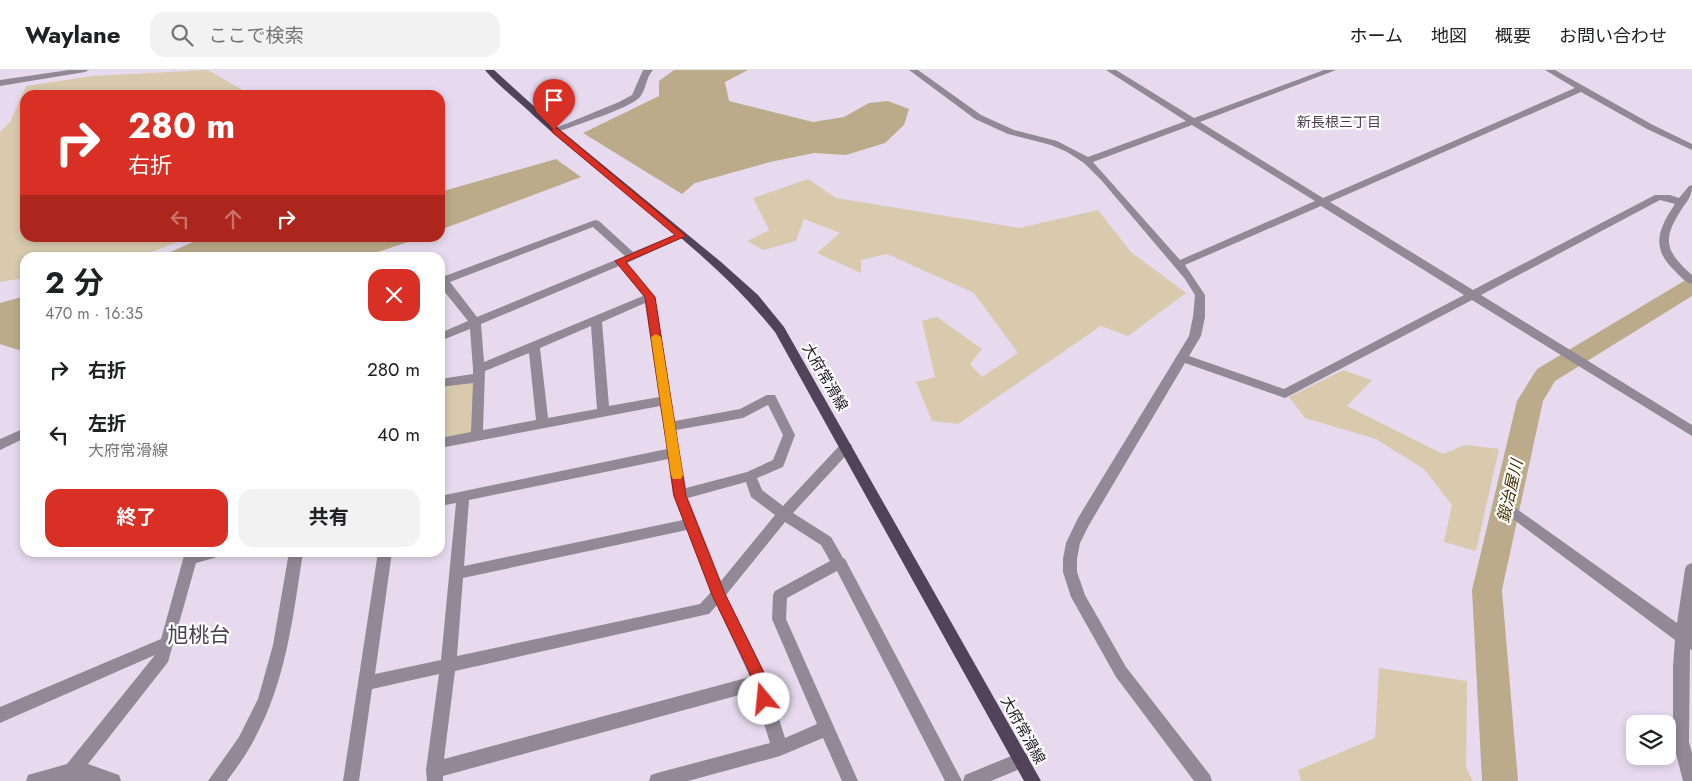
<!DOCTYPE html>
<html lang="ja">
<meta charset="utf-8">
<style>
body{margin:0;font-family:Jost,"Noto Sans JP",sans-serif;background:#f2f2f2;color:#202124;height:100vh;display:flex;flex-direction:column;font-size:19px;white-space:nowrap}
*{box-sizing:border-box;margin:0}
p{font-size:16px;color:#757577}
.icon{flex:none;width:28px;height:28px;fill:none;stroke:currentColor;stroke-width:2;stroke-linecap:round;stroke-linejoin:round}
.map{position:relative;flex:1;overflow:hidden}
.sheet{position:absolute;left:20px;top:182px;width:425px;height:305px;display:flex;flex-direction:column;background:#fff;border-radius:15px;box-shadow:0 2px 8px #0003}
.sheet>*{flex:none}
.hud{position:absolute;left:20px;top:20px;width:425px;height:152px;border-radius:15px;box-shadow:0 2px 8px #0003;background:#d93025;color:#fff;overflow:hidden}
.tools{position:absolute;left:1626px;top:645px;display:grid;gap:10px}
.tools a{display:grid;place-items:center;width:50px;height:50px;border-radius:10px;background:#fff;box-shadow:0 2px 8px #0003;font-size:25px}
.pin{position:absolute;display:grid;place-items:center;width:42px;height:42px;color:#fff;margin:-51px -21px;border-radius:50% 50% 50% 0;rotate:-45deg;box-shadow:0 0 5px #0007}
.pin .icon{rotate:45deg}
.me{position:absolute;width:55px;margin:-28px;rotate:343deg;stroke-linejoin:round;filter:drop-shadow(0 0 4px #0008)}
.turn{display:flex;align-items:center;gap:18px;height:105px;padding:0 25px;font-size:22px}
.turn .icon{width:65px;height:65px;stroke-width:2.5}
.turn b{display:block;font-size:35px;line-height:42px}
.lanes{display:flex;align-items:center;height:48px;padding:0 25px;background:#0003;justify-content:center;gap:25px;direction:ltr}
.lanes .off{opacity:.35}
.round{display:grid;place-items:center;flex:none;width:52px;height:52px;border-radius:15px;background:#f2f2f2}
.headline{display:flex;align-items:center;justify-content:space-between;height:85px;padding:0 25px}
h1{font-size:30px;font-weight:700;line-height:38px}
.action{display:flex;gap:10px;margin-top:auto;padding:10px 25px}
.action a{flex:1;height:58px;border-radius:15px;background:#d93025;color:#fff;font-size:20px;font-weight:700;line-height:58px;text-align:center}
.action a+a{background:#f2f2f2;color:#202124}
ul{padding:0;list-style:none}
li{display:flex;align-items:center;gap:15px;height:65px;padding:0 25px}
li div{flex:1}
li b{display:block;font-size:19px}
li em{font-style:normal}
header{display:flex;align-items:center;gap:30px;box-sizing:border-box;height:70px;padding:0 25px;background:#fff;border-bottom:1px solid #e0e0e0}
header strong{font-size:24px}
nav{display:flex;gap:28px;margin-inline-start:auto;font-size:18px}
.search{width:350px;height:45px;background:#f2f2f2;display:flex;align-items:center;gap:12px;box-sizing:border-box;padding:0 18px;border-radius:15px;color:#757577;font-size:19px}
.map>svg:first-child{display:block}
.green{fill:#d9caae}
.water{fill:#bcab8a}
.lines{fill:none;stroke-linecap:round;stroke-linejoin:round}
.river{fill:#bcab8a;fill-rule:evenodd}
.minor{fill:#918996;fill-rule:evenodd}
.major{fill:#51435a;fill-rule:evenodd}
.route{fill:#d93025;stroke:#8d1f18}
.slow{fill:#f59e0b}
.labels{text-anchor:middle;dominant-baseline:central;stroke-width:4.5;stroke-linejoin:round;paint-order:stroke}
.far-neighbourhood-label{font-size:14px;fill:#4b4051;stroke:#fff}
.street-label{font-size:15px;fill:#1d1920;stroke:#fff}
.water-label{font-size:16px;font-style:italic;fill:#443206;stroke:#fff}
.near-quarter-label{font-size:21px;fill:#4b4051;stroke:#fff}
</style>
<header>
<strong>Waylane</strong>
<div class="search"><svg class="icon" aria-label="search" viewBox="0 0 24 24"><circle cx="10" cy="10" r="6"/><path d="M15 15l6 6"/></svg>ここで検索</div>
<nav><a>ホーム</a><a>地図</a><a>概要</a><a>お問い合わせ</a></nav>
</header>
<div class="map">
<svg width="1692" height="711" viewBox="0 0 1692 711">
<rect width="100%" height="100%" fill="#e7daef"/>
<!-- green -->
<path class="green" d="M 208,0 L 251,25 L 25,25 L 25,168 L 186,168 L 140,187 L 25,188 L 25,208 L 0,212 L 0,62 L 10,52 L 26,16 L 93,6 Z
M 808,109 L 836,128 L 1019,158 L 1098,140 L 1131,182 L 1186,223 L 1128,266 L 1101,256 L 958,354 L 932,351 L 916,312 L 935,307 L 922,251 L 937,247 L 982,279 L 970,294 L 982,307 L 1018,283 L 974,223 L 887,184 L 861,190 L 861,203 L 817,183 L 840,163 L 804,149 L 796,171 L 763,180 L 747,171 L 769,160 L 753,128 Z
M 1343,300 L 1372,310 L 1347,336 L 1443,384 L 1465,375 L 1499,379 L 1476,481 L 1444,472 L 1452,435 L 1424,399 L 1376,369 L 1305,348 L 1289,327 Z
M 478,308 L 477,365 L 440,373 L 440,313 Z
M 1379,598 L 1467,611 L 1466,697 L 1473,711 L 1301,711 L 1298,700 L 1375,668 Z"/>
<!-- water -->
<path class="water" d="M 674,0 L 748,0 L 725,12 L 729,31 L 813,52 L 844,47 L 869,33 L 888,31 L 909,39 L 904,55 L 885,73 L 846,85 L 814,83 L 770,92 L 695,113 L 682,124 L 583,63 L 659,26 L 659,11 Z
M 556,89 L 581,107 L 440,160 L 440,122 Z
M 202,168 L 420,168 L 363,187 L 159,187 Z
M 25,226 L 25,282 L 0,274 L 0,233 Z"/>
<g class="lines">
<!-- river -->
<path class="river" d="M 1692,209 L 1692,226 L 1555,311 L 1543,331 L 1502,520 L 1518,711 L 1482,711 L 1472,520 L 1517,331 L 1537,299 L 1684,211 Z"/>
<!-- minor -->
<path class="minor" d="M 69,0 L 89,0 L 85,2 L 0,16 L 0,10 Z
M 643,0 L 653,0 C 646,7 646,21 639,28 C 628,39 575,55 558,62 L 555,63 L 551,60 L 619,32 L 632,25 Z
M 909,0 L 918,0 L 981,45 L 1014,60 L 1057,71 L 1088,87 L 1186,51 L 1106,0 L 1116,0 L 1194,48 L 1324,0 L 1336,0 L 1200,52 L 1323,128 L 1575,18 L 1545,0 L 1555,0 L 1653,55 L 1692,74 L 1692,80 L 1647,59 L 1581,22 L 1330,132 L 1473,220 L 1655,125 L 1670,125 L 1679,128 L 1689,116 L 1692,115 C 1692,125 1689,129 1683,137 C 1662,169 1664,180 1692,205 L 1692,214 C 1685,213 1679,205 1674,200 C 1650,177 1659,158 1675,134 L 1660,130 L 1481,225 L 1692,355 L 1692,366 L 1472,230 L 1285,328 L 1185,293 L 1089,455 L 1080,473 L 1077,489 L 1077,502 L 1085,525 L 1126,597 L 1210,705 L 1212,711 L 1194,711 L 1116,607 L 1071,527 L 1063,502 L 1063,489 L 1066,473 L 1078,448 L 1189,266 L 1193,247 L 1195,225 L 1185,209 L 1102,111 L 1084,93 L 1067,82 L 1051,75 L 1008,64 L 975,49 ZM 1192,55 L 1315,131 L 1180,190 L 1093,92 ZM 1321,136 L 1464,225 L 1284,319 L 1189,286 L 1201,266 L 1205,247 L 1205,225 L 1185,195 Z
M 595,150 L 599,151 L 633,182 L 677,164 L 685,164 L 686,166 L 627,193 L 655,227 L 675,351 L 740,339 L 767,325 L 775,325 L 795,365 L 783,397 L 757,408 L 762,420 L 783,436 L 841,374 L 851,374 L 852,377 L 851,380 L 793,443 L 831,467 L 843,488 L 845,489 L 962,711 L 945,711 L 837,501 L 787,528 L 786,549 L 858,711 L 842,711 L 823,668 L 780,686 L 688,711 L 649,711 L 651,705 L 657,703 L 770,673 L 754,621 L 443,706 L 443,711 L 427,711 L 426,700 L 439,604 L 372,619 L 359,711 L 343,711 L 378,482 L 392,482 L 375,604 L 441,590 L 456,433 L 440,436 L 440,426 L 667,379 L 660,336 L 440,378 L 440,368 L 471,362 L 473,313 L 440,317 L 440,309 L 473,304 L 473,299 L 470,259 L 440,271 L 440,263 L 468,251 L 440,216 L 440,204 L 445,206 ZM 593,157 L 625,186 L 477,247 L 450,212 ZM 619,196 L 643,226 L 484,292 L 481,254 ZM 645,233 L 659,327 L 609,336 L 602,252 ZM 591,256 L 597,339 L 548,348 L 540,278 ZM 529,283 L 536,350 L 483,360 L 485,301 ZM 768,335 L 783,365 L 773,390 L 747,402 L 686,418 L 676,360 L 743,348 ZM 668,389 L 673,425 L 683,450 L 464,496 L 469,430 ZM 746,412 L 751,427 L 775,445 L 721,511 L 688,428 ZM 785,452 L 821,475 L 830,491 L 775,521 L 773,525 L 772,549 L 817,654 L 785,668 L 764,601 L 726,525 ZM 687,460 L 711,522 L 700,534 L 457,586 L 463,508 ZM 717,535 L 750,607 L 444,689 L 455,601 L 704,545 L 709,544 Z
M 419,183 L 426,188 L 409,188 Z
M 25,358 L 25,368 L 0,380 L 0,369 Z
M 1514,437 L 1677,553 L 1685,499 L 1687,495 L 1692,493 L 1692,580 L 1690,579 L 1689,672 L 1692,683 L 1692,711 L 1683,711 L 1673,672 L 1673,596 L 1675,570 L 1509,446 L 1507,442 L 1509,438 Z
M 185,482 L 223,482 L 221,486 L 196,493 L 168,592 L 88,694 L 119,705 L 121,711 L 26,711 L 28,705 L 67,694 L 155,585 L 0,653 L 0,637 L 161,569 Z
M 289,482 L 303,482 C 290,567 283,638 229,708 L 227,711 L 208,711 L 239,667 L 258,629 L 273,575 Z
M 1021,682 L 1027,684 L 1029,690 L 1027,696 L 991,711 L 963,711 L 965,705 Z"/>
<!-- major -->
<path class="major" d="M 485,0 L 494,0 L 558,58 L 721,192 L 758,225 L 784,257 L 1041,711 L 1024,711 L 775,262 C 708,178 614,119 535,47 C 519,31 499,17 485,0 Z"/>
</g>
<!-- route -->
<path class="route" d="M 552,58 L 557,58 L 686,166 L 626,192 L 655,227 L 686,426 L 725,524 L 763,601 L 772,629 L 770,634 L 764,636 L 759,634 L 749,601 L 712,525 L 674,426 L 645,227 L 615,191 L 675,165 L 552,62 Z"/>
<!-- slow -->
<path class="slow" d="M 656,264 L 661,267 L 683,405 L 681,409 L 673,409 L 671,405 L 651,267 Z"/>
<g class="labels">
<!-- far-neighbourhood labels -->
<g class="far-neighbourhood-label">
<text x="1339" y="52">新長根三丁目</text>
</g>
<!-- street labels -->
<g class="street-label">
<text transform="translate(825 307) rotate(60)">大府常滑線</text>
<text transform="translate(1023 660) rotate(61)">大府常滑線</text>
</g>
<!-- water labels -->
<g class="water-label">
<text transform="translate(1510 421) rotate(-77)">鍛治屋川</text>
</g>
<!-- near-quarter labels -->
<g class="near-quarter-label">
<text x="199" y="565">旭桃台</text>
</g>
</g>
</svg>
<div class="tools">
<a><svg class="icon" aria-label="layers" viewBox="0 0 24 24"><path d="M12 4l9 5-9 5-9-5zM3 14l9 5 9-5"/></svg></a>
</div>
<div class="pin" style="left:554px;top:60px;background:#d93025"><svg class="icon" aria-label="arrive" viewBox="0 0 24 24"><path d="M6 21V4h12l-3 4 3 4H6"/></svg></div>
<svg class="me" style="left:764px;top:629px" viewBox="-20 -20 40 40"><circle r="19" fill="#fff"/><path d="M0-13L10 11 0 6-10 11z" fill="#d93025"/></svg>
<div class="hud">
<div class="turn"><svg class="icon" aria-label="right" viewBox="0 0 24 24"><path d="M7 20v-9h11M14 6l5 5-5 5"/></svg><div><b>280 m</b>右折</div></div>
<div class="lanes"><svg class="icon off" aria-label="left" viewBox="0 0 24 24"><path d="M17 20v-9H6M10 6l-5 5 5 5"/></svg><svg class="icon off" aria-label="ahead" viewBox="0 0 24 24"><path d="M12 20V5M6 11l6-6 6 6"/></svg><svg class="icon" aria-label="right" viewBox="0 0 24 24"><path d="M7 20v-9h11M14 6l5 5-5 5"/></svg></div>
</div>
<section class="sheet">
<div class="headline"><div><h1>2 分</h1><p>470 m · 16:35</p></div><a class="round" style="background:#d93025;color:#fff"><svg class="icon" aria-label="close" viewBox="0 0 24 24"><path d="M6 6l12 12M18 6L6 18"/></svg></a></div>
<ul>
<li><svg class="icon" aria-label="right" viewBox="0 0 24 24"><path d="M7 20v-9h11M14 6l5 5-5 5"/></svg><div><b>右折</b></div><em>280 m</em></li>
<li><svg class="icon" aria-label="left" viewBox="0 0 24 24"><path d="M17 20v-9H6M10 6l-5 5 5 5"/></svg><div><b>左折</b><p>大府常滑線</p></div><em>40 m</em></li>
</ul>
<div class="action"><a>終了</a><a>共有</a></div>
</section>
</div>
